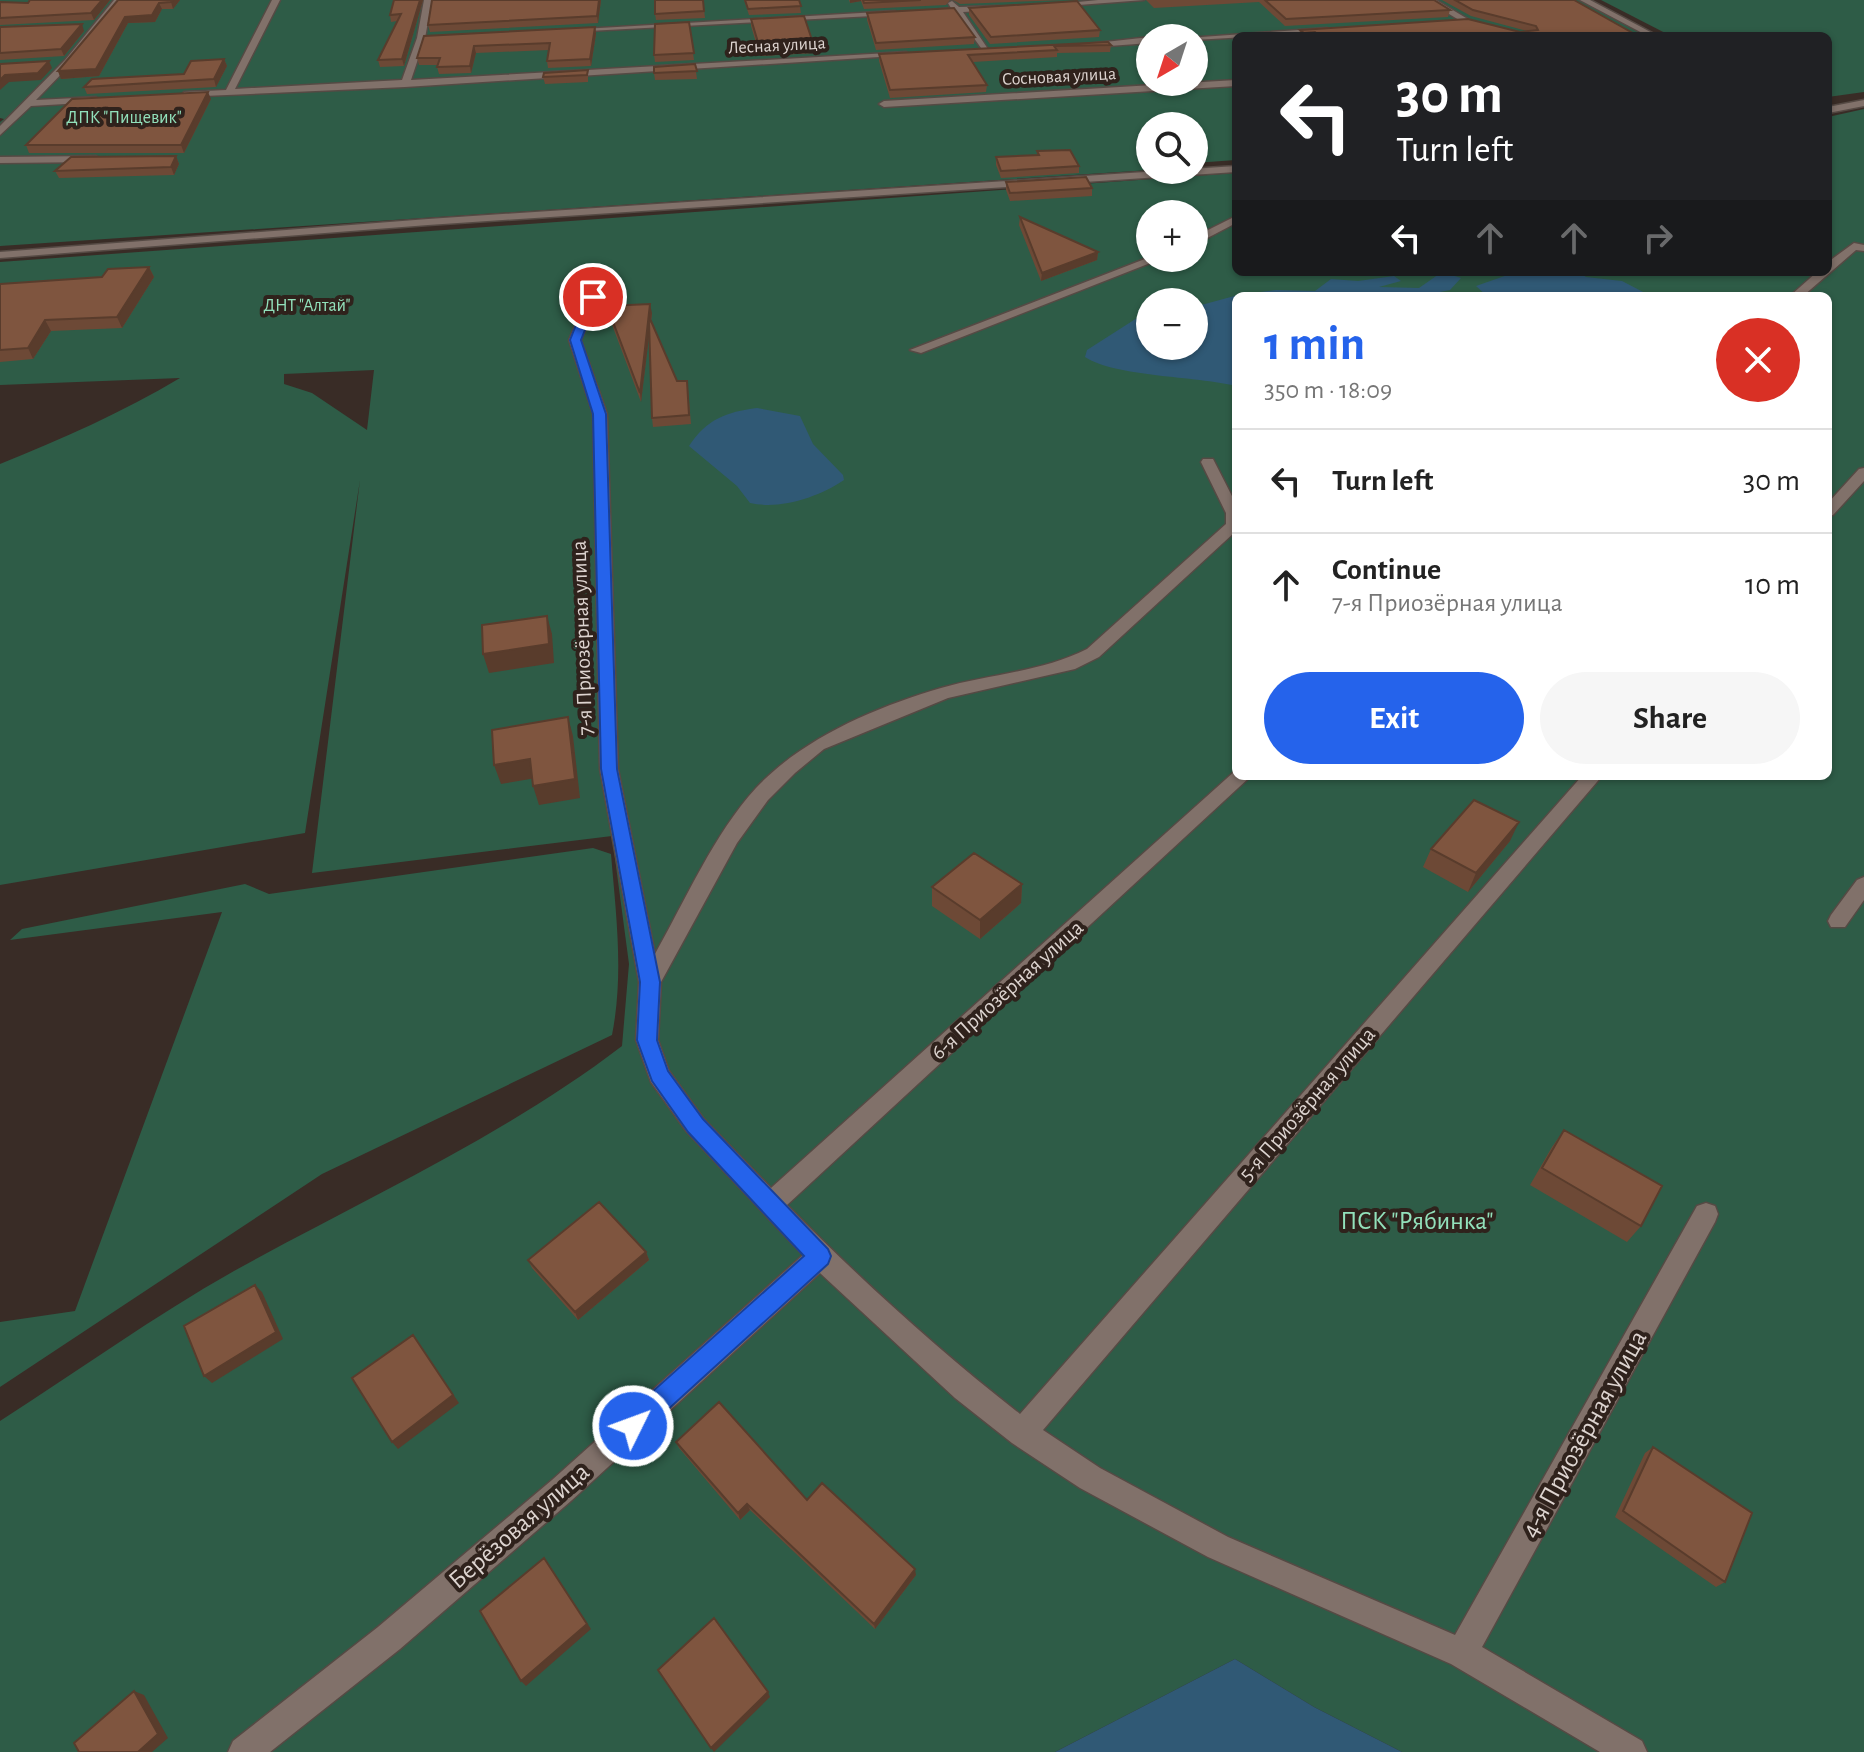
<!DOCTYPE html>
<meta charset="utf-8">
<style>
body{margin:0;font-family:"Alegreya Sans",sans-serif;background:#f6f6f6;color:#222;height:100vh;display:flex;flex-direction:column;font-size:30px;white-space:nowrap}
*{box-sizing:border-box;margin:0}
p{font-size:26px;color:#767676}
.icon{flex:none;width:44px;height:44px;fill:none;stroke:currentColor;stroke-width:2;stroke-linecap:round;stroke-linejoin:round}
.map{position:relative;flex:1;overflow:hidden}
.sheet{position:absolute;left:1232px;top:292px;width:600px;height:488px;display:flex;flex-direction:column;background:#fff;border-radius:12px;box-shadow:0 2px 6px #0004}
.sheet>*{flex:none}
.banner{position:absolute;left:1232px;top:32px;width:600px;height:244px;border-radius:12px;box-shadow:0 2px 6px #0004;background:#202124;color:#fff;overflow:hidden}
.needle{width:52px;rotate:219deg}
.tools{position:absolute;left:1136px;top:24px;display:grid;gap:16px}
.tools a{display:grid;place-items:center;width:72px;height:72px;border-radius:50%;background:#fff;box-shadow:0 2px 6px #0004;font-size:40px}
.pin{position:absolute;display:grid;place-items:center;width:68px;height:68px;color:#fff;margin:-34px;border:4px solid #fff;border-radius:50%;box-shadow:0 2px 8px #0007}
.me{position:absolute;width:88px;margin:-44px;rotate:48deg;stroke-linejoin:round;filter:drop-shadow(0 0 6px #0008)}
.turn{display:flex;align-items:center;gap:28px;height:168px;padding:0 32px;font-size:36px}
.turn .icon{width:104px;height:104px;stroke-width:2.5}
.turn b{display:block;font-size:56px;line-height:68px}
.lanes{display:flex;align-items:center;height:76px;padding:0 32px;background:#0003;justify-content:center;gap:40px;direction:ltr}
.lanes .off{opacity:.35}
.round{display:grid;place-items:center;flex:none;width:84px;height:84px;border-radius:42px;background:#f6f6f6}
.head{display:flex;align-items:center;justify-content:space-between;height:136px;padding:0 32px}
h1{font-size:48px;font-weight:600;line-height:60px;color:#2563eb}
.button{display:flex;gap:16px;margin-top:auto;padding:16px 32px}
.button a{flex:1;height:92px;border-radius:48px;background:#2563eb;color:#fff;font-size:32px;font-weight:600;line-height:92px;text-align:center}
.button a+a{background:#f6f6f6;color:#222}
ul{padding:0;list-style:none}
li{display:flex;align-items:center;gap:24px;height:104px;padding:0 32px;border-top:2px solid #e0e0e0}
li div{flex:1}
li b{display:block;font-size:30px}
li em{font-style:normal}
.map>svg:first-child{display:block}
.green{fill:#2e5c47;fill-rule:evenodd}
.water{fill:#305975}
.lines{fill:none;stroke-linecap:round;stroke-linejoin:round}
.minor-casing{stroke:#554a44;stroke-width:3}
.minor{fill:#81716a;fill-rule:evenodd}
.wall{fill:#6d4936}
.shaded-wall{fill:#593c2c}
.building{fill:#7f553f;stroke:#593c2c;stroke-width:2}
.route{fill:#2563eb;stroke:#184099;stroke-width:2}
.labels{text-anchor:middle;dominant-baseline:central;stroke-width:8;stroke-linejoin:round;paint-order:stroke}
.far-street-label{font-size:18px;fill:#ddd4d0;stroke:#2f221c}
.far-park-label{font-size:18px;fill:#92e1bb;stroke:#2f221c}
.street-label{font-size:22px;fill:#ddd4d0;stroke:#2f221c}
.near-park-label{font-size:26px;fill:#92e1bb;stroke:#2f221c}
.near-street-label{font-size:26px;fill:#ddd4d0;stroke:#2f221c}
</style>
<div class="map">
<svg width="1864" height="1752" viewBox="0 0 1864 1752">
<rect width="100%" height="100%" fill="#392c26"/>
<!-- green -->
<path class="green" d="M 0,0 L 1584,0 L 1654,36 L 1236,36 L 1236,160 L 1194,163 L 1194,126 L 1150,126 L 1150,170 L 0,246 L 0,122 L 4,119 L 0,118 ZM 1150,38 L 1194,38 L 1194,82 L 1150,82 Z
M 1601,0 L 1864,0 L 1864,92 L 1828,97 L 1828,36 L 1671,36 Z
M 1864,109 L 1864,1752 L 1402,1752 L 1314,1707 L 1235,1659 L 1055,1752 L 0,1752 L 0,1421 C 78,1371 154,1316 234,1271 C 364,1199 503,1137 622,1046 L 629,964 L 612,836 L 312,873 L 360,480 L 305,833 L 0,885 L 0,464 C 62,439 123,412 180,378 L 0,385 L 0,262 L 1236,173 L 1236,272 L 1828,272 L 1828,117 ZM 1150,214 L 1194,214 L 1194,258 L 1150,258 ZM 1236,296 L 1828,296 L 1828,776 L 1236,776 ZM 1150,302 L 1194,302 L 1194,346 L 1150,346 ZM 374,370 L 367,430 L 312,393 L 284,384 L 284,374 Z
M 593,848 L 611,854 C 616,915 624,974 612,1035 L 322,1174 L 0,1387 L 0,1322 L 75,1311 L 222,912 L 10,940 L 22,929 L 245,884 L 269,894 Z"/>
<!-- water -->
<path class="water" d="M 1442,272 L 1461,278 L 1450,290 L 1420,296 L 1236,296 L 1236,386 C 1196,376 1115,377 1085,357 L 1087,350 L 1148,311 L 1150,346 L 1194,346 L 1194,307 L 1238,295 L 1276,290 L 1315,291 L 1331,279 L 1358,281 L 1394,276 L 1401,281 L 1379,287 L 1419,288 Z
M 1516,272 L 1579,272 L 1586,277 L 1622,281 L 1645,293 L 1643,296 L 1487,296 L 1476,286 Z
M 757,408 L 800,416 L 813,444 L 843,475 L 844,480 C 819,497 780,510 750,503 L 737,486 L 689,446 C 707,419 726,412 757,408 Z
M 1235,1659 L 1314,1707 L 1402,1752 L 1055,1752 Z"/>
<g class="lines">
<!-- minor casing -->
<g class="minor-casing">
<path id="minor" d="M 114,0 L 122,0 L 71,64 L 36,100 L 96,97 L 99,102 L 31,106 L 0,135 L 0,126 L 65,60 Z
M 272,0 L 280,0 L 235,89 L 402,80 L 417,38 L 424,0 L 432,0 L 425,38 L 411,80 L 906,52 L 910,55 L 405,87 L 181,97 L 184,92 L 226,90 Z
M 1098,0 L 1144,0 L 1052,7 L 1048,5 Z
M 1426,0 L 1436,0 L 1471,21 L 1464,23 Z
M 1580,0 L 1590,0 L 1658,36 L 1648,36 Z
M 952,1 L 959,7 L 999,6 L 996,10 L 963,12 L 990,52 L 984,52 L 955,12 L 924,11 L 951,8 L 948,3 Z
M 895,11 L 892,15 L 569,32 L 565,30 Z
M 1327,28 L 1330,32 L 1194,40 L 1187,38 Z
M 1150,37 L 1150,43 L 1082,48 L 1078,45 Z
M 1236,80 L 1236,86 L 884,107 L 879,104 L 884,101 Z
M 1864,100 L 1864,106 L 1828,113 L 1828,107 Z
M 0,157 L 96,156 L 101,159 L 96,162 L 0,163 Z
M 1236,166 L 1236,172 L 428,225 L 0,258 L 0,252 L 428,219 Z
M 1236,216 L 1236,223 L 1194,245 L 1194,237 Z
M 1854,243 L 1864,245 L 1864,251 L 1856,250 L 1803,296 L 1790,296 L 1817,272 L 1828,272 L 1828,262 Z
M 1150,257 L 1163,258 L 921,353 L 910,350 Z
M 593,293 L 599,297 L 581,340 L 607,414 L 618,769 L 655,954 C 686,899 714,834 756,788 C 803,738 876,707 941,688 C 989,674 1042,672 1087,649 L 1226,524 L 1226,513 L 1201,462 L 1203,459 L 1213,459 L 1236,504 L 1236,531 L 1099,657 L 1075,669 L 948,698 L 824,749 L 795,773 L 768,800 L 737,843 L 661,982 L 658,1040 L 669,1071 L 703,1118 L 771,1188 L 1235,771 L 1236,776 L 1251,776 L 787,1205 C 860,1279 938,1350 1020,1414 L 1582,776 L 1602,776 L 1043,1430 L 1100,1468 L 1228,1537 L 1455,1635 L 1697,1206 L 1706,1203 L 1715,1206 L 1718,1214 L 1715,1222 L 1482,1647 L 1642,1741 L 1647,1752 L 1600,1752 L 1451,1664 L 1208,1557 L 1080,1488 L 1012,1443 L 955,1398 L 820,1273 L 572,1500 L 400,1649 L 270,1752 L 228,1752 L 233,1741 L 378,1627 L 552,1480 L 803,1255 L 687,1132 L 651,1082 L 636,1040 L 639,982 L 600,769 L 593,414 L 569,340 L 587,297 Z
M 1864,468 L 1864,481 L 1833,515 L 1828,516 L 1828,503 L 1859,469 Z
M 1864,877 L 1864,900 L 1845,927 L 1831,927 L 1828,921 L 1831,915 L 1857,880 Z"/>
</g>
<!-- minor -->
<use href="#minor" class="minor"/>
</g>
<!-- wall -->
<path class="wall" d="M 30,0 L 110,0 L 94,20 L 0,25 L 0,2 L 28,3 Z
M 118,0 L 180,0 L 173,9 L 162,9 L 155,22 L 128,23 L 99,76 L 61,79 L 58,71 Z
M 394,0 L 423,0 L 404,66 L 380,67 L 378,60 L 397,21 L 391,22 L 390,15 Z
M 601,0 L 598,23 L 430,32 L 428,25 Z
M 703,0 L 705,18 L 656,20 L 655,14 Z
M 744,0 L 799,0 L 801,13 L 749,15 Z
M 849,0 L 950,0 L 946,5 L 864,9 L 861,1 L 850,3 Z
M 953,0 L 1064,0 L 960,4 Z
M 1146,0 L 1434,0 L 1450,10 L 1448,17 L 1285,26 L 1259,2 L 1154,8 Z
M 1442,0 L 1574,0 L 1638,36 L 1299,36 L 1300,30 L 1527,31 L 1471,16 Z
M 969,8 L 1100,30 L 1099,37 L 990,44 L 969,15 Z
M 867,13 L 975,37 L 974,44 L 876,50 L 867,20 Z
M 751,19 L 814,46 L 815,53 L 760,56 L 751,26 Z
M 689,22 L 694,60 L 655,62 L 654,55 Z
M 0,27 L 84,31 L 64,56 L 0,60 Z
M 595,27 L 596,34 L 591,66 L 548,68 L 547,61 L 549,50 L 476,53 L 471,73 L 439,74 L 437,67 L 438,65 L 419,65 L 417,58 L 424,36 Z
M 1108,42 L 1111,45 L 1110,52 L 1057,53 L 1057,57 L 973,62 L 987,85 L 986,92 L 890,98 L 879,61 L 879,54 Z
M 224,59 L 227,66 L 216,87 L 87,94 L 84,87 L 184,74 Z
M 695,64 L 697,79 L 655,80 L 654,73 Z
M 588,70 L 588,82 L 545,84 L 543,77 Z
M 211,99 L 184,153 L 29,153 L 26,145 Z
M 1037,151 L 1079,166 L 1079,173 L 1001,178 L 996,165 L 996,157 L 1037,155 Z
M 176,156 L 179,164 L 174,175 L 59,178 L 55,171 Z
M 1006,182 L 1092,188 L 1092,196 L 1010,201 L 1006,190 Z
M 1020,217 L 1098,252 L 1097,260 L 1041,281 L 1019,225 Z
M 149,267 L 154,277 L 122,328 L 51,331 L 33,359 L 0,362 L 0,284 L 102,277 Z
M 607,306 L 652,313 L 651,322 L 677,381 L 688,389 L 691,424 L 653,427 L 652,418 L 649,335 L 641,402 L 608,314 Z
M 1510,841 L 1468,892 L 1423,867 L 1431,849 Z
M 1022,884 L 1021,903 L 980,939 L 932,906 L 932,887 Z
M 1564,1130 L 1641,1226 L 1627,1242 L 1530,1185 L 1552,1147 Z
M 646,1252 L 649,1260 L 578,1320 L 532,1268 L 528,1260 Z
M 676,1442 L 807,1500 L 916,1575 L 875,1629 L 750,1510 L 740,1520 L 679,1448 Z
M 1653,1447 L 1725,1582 L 1716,1587 L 1615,1517 L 1645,1453 Z"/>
<!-- shaded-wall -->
<path class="shaded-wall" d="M 102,0 L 110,0 L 94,20 L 91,13 Z
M 173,0 L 180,0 L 173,9 L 171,2 Z
M 420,0 L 423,0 L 404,66 L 402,59 Z
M 599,0 L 601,0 L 598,23 L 597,16 Z
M 850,0 L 861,0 L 861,1 L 850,3 Z
M 159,3 L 162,9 L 155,22 L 128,23 L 99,76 L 61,79 L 58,71 L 125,17 Z
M 82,24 L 84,31 L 64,56 L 61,49 Z
M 595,27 L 596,34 L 591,66 L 590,59 Z
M 1315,32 L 1314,36 L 1303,36 L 1304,33 Z
M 474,46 L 476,53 L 471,73 L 470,66 Z
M 224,59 L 227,66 L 216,87 L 214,79 Z
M 49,61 L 52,68 L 41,80 L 9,82 L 0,90 L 0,80 L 5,75 Z
M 208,92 L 211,99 L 184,153 L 181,145 Z
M 176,156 L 179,164 L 174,175 L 171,167 Z
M 1098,252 L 1097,260 L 1041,281 L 1042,273 Z
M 149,267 L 154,277 L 122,328 L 117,317 Z
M 650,304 L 652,313 L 641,402 L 640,393 Z
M 45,320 L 51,331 L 33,359 L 28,348 Z
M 547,616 L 552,634 L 554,663 L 489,673 L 483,654 Z
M 568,717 L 573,736 L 580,798 L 539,805 L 533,786 Z
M 530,759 L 536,778 L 501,784 L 494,765 Z
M 1519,822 L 1510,841 L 1468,892 L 1476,873 Z
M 1022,884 L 1021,903 L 980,939 L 980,920 Z
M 646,1252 L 649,1260 L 578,1320 L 575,1312 Z
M 255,1285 L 262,1292 L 283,1339 L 212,1383 L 204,1376 Z
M 413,1335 L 459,1403 L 398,1449 L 392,1442 Z
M 747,1504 L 750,1510 L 740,1520 L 738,1513 Z
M 544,1558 L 591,1629 L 526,1686 L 521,1681 Z
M 915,1569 L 916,1575 L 875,1629 L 874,1624 Z
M 134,1691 L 144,1695 L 168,1738 L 152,1752 L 138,1752 Z
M 768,1692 L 770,1697 L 714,1752 L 711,1748 Z"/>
<!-- building -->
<path class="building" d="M 30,0 L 102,0 L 91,13 L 0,18 L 0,2 L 28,3 Z
M 118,0 L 173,0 L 171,2 L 159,3 L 152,15 L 125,17 L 96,69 L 58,71 Z
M 394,0 L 420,0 L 402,59 L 378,60 L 401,14 L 390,15 Z
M 432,0 L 599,0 L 597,16 L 428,25 Z
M 655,0 L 703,0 L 704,11 L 655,14 Z
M 745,0 L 799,0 L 801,6 L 748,9 Z
M 863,0 L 921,0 L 864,3 Z
M 1265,0 L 1434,0 L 1450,10 L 1286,19 Z
M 1455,0 L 1574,0 L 1638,36 L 1319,36 L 1315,32 L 1304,33 L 1300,30 L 1468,19 L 1520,32 L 1538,30 L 1536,26 L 1473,10 Z
M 1077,1 L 1100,30 L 991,37 L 969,8 Z
M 954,8 L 975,37 L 876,43 L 867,13 Z
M 804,16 L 814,46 L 760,49 L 751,19 Z
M 689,22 L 694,53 L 654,55 L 655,24 Z
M 82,24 L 61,49 L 0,53 L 0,27 Z
M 595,27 L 590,59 L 547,61 L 550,43 L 474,46 L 470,66 L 437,67 L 440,58 L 417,58 L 424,36 Z
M 1108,42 L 1111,45 L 1054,46 L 1057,50 L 968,55 L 987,85 L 890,90 L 879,54 Z
M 224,59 L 214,79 L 84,87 L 92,79 L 184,74 L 191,61 Z
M 49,61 L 38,73 L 5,75 L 0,80 L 0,64 Z
M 695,64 L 697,71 L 654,73 L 654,67 Z
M 588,70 L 587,75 L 543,77 L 544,73 Z
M 208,92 L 181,145 L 26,145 L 72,99 Z
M 1070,150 L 1079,166 L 1001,171 L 996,157 L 1039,155 L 1037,151 Z
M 176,156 L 171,167 L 55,171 L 71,157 Z
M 1086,177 L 1092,188 L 1010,193 L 1006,182 Z
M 1020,217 L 1098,252 L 1042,273 Z
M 149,267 L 117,317 L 45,320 L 28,348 L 0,350 L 0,284 L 102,277 L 108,269 Z
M 650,304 L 640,393 L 607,306 Z
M 651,321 L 677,381 L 687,381 L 689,415 L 652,418 L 649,322 Z
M 547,616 L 549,644 L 483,654 L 482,625 Z
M 568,717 L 575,779 L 533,786 L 530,759 L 494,765 L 492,730 Z
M 1474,800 L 1519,822 L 1476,873 L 1431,849 Z
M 974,853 L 1022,884 L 980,920 L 932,887 Z
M 1564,1130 L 1662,1186 L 1641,1226 L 1542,1168 Z
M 599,1202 L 646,1252 L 575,1312 L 528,1260 Z
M 255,1285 L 276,1332 L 204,1376 L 184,1326 Z
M 413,1335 L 453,1395 L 392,1442 L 352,1378 Z
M 719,1402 L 807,1500 L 822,1483 L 915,1569 L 874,1624 L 747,1504 L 738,1513 L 676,1442 Z
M 1653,1447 L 1752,1513 L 1725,1582 L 1623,1511 Z
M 544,1558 L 587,1624 L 521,1681 L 480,1611 Z
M 714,1618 L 768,1692 L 711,1748 L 658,1670 Z
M 134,1691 L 158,1734 L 138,1752 L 79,1752 L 74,1743 Z"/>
<!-- route -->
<path class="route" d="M 593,294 L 598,297 L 581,340 L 606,414 L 617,769 L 660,982 L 657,1040 L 668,1071 L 703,1119 L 828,1249 L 831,1256 L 828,1264 L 641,1434 L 633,1438 L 624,1434 L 620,1426 L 624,1417 L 804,1256 L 688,1132 L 652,1081 L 637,1040 L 640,982 L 601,769 L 593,414 L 570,340 L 587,297 Z"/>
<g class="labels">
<!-- far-street labels -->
<g class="far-street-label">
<text transform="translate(777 46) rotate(-3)">Лесная улица</text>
<text transform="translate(1059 77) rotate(-3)">Сосновая улица</text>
</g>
<!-- far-park labels -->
<g class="far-park-label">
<text x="124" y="118">ДПК "Пищевик"</text>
<text x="307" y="306">ДНТ "Алтай"</text>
</g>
<!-- street labels -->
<g class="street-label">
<text transform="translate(582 638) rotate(-92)">7-я Приозёрная улица</text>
<text transform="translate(1007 990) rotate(-42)">6-я Приозёрная улица</text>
<text transform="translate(1307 1104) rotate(-49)">5-я Приозёрная улица</text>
</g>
<!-- near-park labels -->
<g class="near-park-label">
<text x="1417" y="1221">ПСК "Рябинка"</text>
</g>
<!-- near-street labels -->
<g class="near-street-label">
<text transform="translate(1584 1434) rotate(-61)">4-я Приозёрная улица</text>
<text transform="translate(519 1526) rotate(-41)">Берёзовая улица</text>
</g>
</g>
</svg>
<div class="tools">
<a><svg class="needle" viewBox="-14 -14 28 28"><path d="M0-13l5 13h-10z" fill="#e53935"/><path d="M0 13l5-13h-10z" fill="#767676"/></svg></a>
<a><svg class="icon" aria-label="search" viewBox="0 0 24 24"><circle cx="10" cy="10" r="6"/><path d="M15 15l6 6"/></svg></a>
<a>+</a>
<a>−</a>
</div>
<div class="pin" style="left:593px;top:297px;background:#d93025"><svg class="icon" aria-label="arrive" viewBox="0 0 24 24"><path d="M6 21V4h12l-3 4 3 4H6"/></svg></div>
<svg class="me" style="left:633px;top:1426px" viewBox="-20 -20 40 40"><circle r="17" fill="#2563eb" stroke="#fff" stroke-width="3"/><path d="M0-11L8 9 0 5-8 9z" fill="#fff"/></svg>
<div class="banner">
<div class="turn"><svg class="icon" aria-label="left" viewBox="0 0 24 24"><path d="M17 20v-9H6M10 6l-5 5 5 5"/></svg><div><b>30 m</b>Turn left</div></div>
<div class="lanes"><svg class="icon" aria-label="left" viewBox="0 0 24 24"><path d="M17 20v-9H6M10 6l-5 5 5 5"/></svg><svg class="icon off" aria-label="ahead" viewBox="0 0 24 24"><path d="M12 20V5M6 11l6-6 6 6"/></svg><svg class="icon off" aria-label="ahead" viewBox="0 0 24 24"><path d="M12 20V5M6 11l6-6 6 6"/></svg><svg class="icon off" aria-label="right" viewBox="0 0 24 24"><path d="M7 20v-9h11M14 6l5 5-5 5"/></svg></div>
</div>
<section class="sheet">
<div class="head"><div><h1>1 min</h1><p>350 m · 18:09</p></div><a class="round" style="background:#d93025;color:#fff"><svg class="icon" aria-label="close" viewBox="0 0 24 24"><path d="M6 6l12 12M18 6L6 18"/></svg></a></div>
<ul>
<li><svg class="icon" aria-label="left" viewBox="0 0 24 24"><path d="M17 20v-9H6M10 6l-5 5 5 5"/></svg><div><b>Turn left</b></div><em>30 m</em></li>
<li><svg class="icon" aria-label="ahead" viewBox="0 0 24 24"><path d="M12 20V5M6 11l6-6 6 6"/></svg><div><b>Continue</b><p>7-я Приозёрная улица</p></div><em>10 m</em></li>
</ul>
<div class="button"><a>Exit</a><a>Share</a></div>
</section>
</div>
